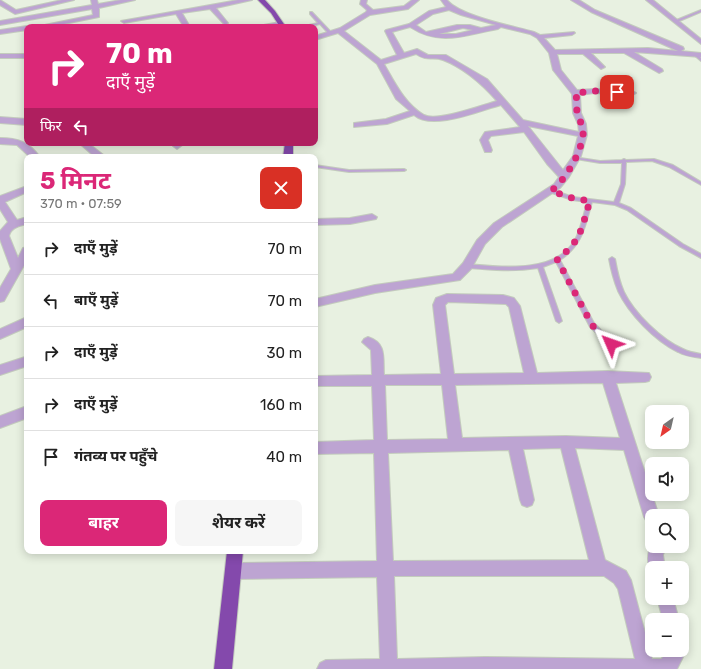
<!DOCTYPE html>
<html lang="hi">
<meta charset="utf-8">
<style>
body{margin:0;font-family:Rubik,"Noto Sans Devanagari",sans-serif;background:#f6f6f6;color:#222;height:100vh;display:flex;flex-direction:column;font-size:15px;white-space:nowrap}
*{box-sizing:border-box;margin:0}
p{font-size:13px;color:#767676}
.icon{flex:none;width:22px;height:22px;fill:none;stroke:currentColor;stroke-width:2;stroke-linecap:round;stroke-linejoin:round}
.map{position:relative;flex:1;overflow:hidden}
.side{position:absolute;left:24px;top:154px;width:294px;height:400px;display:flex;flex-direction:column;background:#fff;border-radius:8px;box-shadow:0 2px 10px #0003}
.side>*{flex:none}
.top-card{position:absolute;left:24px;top:24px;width:294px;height:122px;border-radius:8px;box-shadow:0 2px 10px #0003;background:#db2777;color:#fff;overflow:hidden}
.needle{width:26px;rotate:214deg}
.buttons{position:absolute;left:645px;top:405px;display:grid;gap:8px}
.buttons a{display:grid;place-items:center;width:44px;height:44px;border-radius:8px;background:#fff;box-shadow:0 2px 10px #0003;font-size:20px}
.pin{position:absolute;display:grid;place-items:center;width:34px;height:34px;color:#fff;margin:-17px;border-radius:8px;box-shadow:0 2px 6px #0006}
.me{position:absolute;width:44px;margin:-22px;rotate:313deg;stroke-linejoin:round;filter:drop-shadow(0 0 3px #0008)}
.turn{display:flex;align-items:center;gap:14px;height:84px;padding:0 16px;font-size:18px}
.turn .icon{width:52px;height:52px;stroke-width:2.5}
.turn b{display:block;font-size:28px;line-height:34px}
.then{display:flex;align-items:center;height:38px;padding:0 16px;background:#0003;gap:8px;font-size:15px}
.round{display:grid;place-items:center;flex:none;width:42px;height:42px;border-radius:8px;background:#f6f6f6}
.overview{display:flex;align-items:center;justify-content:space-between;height:68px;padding:0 16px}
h1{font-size:24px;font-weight:700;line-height:30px;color:#db2777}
.cta{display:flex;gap:8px;margin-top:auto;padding:8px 16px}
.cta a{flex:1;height:46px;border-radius:8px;background:#db2777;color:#fff;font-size:16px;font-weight:700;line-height:46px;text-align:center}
.cta a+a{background:#f6f6f6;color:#222}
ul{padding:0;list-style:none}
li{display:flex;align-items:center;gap:12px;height:52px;padding:0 16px;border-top:1px solid #e0e0e0}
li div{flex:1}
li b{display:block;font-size:15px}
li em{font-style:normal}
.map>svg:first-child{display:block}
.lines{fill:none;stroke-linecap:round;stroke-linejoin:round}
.lane-casing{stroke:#c3cbbd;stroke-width:2}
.street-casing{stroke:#c3cbbd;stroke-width:2}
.highway-casing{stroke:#c3cbbd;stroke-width:2}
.lane{fill:#bda4d2;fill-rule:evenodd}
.street{fill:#bda4d2;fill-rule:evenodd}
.highway{fill:#8449ac;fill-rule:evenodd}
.route{stroke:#db2777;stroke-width:7;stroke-dasharray:0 12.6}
</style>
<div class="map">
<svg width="701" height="669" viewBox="0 0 701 669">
<rect width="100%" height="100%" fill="#e8f1e1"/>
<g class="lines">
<!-- lane casing -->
<g class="lane-casing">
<path id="lane" d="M 701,10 L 701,12 L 677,22 L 674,21 Z
M 310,12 L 312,12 L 331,32 L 331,34 L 329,34 L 320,24 L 307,27 L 300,27 L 318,23 L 310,14 Z
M 280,22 L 281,22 L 281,24 L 261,27 L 253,27 Z
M 694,53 L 696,53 L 701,58 L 701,61 L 694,55 Z
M 574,157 L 600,161 L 622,160 L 624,159 L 626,160 L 654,159 L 673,165 L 701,182 L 701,185 L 669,167 L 652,161 L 626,162 L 625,184 L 619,203 L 631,208 L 683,244 L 701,254 L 701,258 L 679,246 L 627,210 L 615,205 L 592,202 C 585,226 583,245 560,260 L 594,323 L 613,342 L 614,344 L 613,346 L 609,346 L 590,327 L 556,262 L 543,267 L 562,321 L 559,323 L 556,321 L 538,268 C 514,272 491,270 467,268 L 464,266 L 467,264 C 501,267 555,274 575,240 C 581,228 584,214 587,202 L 572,200 L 549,192 L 549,190 L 553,190 L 573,197 L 614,202 L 621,184 L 622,163 L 600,163 L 576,159 L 574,158 Z
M 315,165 L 349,170 L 404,169 L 406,170 L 404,171 L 349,172 L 315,167 Z
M 612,257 L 615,259 C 617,270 619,281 624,292 C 634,313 662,340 683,349 C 689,352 695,353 701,354 L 701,358 C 693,357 685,356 678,352 C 655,341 629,314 618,291 C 614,281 611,270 609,259 Z"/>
</g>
<!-- street casing -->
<g class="street-casing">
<path id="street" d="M 0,0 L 16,10 L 62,0 L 74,0 L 15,14 L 0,5 Z
M 91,0 L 97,0 L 98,4 L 121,0 L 135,0 L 99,8 L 99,17 L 49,27 L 35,27 L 93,15 L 92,9 L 0,25 L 0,21 L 92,5 Z
M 238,0 L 252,0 L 216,8 L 228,23 L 225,25 L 210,9 L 182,13 L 190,27 L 184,27 L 176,14 L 124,23 L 121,21 Z
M 361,0 L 367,0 L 366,4 L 373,10 L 404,6 L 412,0 L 419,0 L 408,9 L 370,15 L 344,31 L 381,60 L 397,55 L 385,31 L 386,30 L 409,24 L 429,11 L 446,7 L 441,0 L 447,0 C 460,16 513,26 534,32 L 540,35 L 574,32 L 575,33 L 572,35 L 544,38 L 555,50 L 648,48 L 678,51 L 591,12 L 571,0 L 579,0 L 595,10 L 683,47 L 684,49 L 681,51 L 701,53 L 701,57 L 634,52 L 662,69 L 663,71 L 659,73 L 624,53 L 591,53 L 605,67 L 601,69 L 583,54 L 557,54 L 561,70 L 577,90 L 594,89 L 632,91 L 636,93 L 632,95 L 594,93 L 580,95 L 581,113 L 586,124 L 587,135 L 581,156 L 569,177 L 560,188 L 502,227 L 485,244 L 471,269 L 460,280 L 375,293 L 315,307 L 315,299 L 375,285 L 453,274 L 463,263 L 477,240 L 494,223 L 554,184 L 559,177 L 547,164 L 524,132 L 491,136 L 488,140 L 492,150 L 491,152 L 485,152 L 480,140 L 485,132 L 520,127 L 501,105 C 479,111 432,131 414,115 L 387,124 L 354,127 L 354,123 L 386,119 L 410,111 L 396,99 L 377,64 L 338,33 L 315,40 L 315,36 L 340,28 L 366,12 L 367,10 L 360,4 ZM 449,10 L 461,15 L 496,25 L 481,28 L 470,25 L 457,25 L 426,32 L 416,25 L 433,14 ZM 410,27 C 441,47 465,35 498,29 L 501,27 L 530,34 L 537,38 L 549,53 L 553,70 L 572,94 L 573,113 L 578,124 L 579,132 L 523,120 L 487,79 L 446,55 L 428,55 L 417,49 L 404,53 L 392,32 ZM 463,28 L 473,30 L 456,34 L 439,34 ZM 416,54 C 428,62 432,56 443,60 C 464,68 482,84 497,101 C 482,105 437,122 424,115 C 405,104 395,83 384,64 ZM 528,126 L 578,136 L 573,156 L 563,170 Z
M 646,0 L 653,0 L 701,39 L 701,44 Z
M 27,26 L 30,27 L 27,27 L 27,30 L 0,34 L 0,30 Z
M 0,54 L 27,54 L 27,58 L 0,58 Z
M 0,117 L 27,119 L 27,125 L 0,123 Z
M 0,138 C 18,138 29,142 40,157 L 30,157 L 17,145 L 0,144 Z
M 79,143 L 88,143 L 106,157 L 95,157 Z
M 175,143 L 185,143 L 177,149 L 173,146 Z
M 27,186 L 27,192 L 5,202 L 17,220 L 27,217 L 27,224 C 20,226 11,227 9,236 L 18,258 L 23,248 L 27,247 L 27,260 L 4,301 L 0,302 L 0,288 L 11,269 L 0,239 L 0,231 L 8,222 L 0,209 L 0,196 Z
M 372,214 L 377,217 L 376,219 L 350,224 L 315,225 L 315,219 L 350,218 Z
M 447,294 L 503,295 L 514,298 L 520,306 L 537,373 L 607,371 L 649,373 L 651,377 L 649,381 L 645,382 L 616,383 L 659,516 L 652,516 L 652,524 L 647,522 L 644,517 L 624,450 L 575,448 L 605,560 L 626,571 L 631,580 L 652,659 L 661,659 L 668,653 L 668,650 L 682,650 L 683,644 L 685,653 L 677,669 L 317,669 L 320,663 L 326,660 L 380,659 L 377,577 L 233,579 L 227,577 L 225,571 L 227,565 L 233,563 L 377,561 L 374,453 L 315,454 L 315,442 L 374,440 L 372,386 L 315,386 L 315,376 L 372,375 L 371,350 L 362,342 L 364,339 L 368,337 C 387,343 383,358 384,375 L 441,374 L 433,305 L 436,298 ZM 448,302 L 506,304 L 509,307 L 524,373 L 454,374 L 445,305 ZM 603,383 L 620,438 L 566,436 L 462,438 L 455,385 ZM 385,385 L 442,385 L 448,439 L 387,440 ZM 561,448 L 589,560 L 393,561 L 388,453 L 509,450 L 520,500 L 522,505 L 527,507 L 532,505 L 534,500 L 523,449 ZM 394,576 L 604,576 L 614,583 L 618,589 L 635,659 L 485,657 L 397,659 Z
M 27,317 L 27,327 L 0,339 L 0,329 Z
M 25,357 L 27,358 L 27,366 L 0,375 L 0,365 Z
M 27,406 L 27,418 L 0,428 L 0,416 Z
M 652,542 L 652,546 L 666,546 L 663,555 L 665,568 L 652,568 L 652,574 C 646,563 647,553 652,542 Z
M 657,598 L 673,598 L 679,620 L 663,620 Z"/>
</g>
<!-- highway casing -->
<g class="highway-casing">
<path id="highway" d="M 258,0 L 265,0 L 275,11 L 286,27 L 280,27 L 271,13 Z
M 285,143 L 293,143 L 293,157 L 283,157 Z
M 227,551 L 243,551 L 232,669 L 214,669 Z"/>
</g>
<!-- lane -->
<use href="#lane" class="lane"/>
<!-- street -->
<use href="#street" class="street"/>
<!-- highway -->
<use href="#highway" class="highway"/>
</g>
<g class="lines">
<!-- route -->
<path class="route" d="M 611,344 L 592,325 L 557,259 C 582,241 581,228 590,201 L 572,198 L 551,191 C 566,180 585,147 583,129 C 582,122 577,118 577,111 C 576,105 578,99 575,93 L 594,91 L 617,92"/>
</g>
</svg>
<div class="buttons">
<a><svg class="needle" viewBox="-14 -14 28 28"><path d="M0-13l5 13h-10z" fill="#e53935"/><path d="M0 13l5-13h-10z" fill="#767676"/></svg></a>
<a><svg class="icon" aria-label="sound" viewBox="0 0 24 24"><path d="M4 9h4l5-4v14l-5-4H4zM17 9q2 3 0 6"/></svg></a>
<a><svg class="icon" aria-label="search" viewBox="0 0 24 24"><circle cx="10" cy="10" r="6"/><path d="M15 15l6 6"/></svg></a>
<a>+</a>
<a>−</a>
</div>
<div class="pin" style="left:617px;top:92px;background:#d93025"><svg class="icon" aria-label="arrive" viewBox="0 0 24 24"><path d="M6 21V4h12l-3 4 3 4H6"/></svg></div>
<svg class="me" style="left:611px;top:344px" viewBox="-20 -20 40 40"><path d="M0-17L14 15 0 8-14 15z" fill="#db2777" stroke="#fff" stroke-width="4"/></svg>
<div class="top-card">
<div class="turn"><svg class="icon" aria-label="right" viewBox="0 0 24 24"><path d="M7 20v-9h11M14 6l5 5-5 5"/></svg><div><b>70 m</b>दाएँ मुड़ें</div></div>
<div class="then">फिर<svg class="icon" aria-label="left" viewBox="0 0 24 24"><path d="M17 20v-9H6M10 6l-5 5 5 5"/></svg></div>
</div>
<section class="side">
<div class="overview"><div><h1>5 मिनट</h1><p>370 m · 07:59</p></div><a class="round" style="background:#d93025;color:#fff"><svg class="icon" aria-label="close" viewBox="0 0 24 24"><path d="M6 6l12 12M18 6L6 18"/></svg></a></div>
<ul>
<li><svg class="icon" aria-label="right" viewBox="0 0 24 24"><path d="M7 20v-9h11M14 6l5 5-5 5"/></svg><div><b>दाएँ मुड़ें</b></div><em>70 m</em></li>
<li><svg class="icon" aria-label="left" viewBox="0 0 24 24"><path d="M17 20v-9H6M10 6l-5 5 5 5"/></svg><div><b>बाएँ मुड़ें</b></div><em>70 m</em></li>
<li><svg class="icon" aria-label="right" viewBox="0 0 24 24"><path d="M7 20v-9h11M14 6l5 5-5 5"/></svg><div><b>दाएँ मुड़ें</b></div><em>30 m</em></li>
<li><svg class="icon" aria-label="right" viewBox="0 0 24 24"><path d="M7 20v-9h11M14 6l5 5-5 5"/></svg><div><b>दाएँ मुड़ें</b></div><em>160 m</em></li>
<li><svg class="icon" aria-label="arrive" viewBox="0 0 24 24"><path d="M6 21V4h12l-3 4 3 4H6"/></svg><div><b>गंतव्य पर पहुँचे</b></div><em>40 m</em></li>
</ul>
<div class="cta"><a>बाहर</a><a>शेयर करें</a></div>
</section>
</div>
